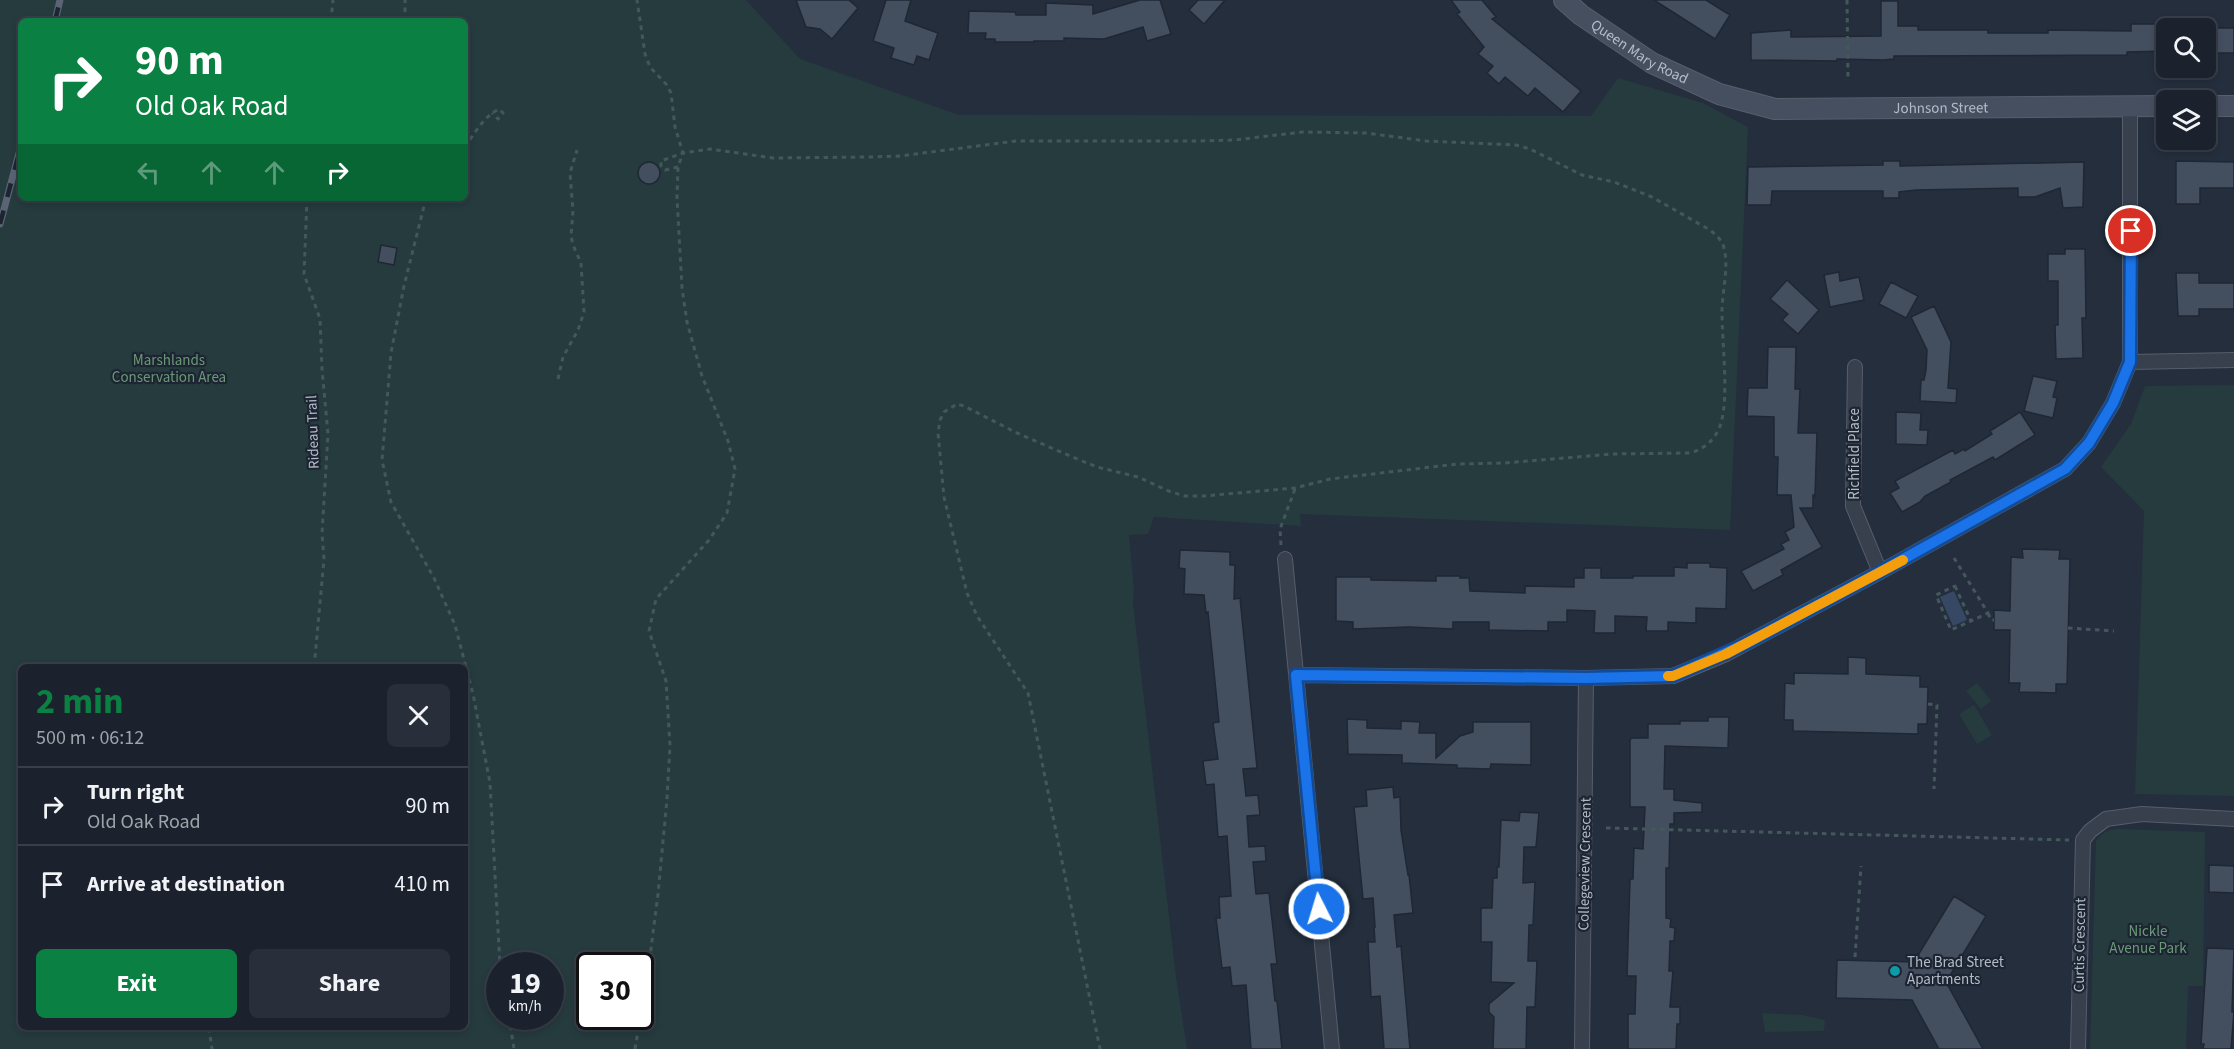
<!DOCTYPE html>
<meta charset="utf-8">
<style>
body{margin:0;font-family:"Source Sans 3",sans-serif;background:#282f3a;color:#f1f3f6;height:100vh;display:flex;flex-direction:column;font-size:22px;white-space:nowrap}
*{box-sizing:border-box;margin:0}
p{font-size:20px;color:#a0a4aa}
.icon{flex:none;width:33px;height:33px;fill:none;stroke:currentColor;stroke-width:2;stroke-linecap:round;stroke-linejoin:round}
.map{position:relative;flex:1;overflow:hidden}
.side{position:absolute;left:18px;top:664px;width:450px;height:366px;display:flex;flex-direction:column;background:#1b222e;border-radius:9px;box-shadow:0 3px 9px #0003,0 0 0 2px #393f4a}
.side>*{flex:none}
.guide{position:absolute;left:18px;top:18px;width:450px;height:183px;border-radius:9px;box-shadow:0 3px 9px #0003,0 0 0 2px #393f4a;background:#0b8043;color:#fff;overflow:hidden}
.tools{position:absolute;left:2156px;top:18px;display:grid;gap:12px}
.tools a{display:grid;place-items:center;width:60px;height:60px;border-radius:9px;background:#1b222e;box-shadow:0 3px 9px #0003,0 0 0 2px #393f4a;font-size:30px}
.speed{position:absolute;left:486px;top:952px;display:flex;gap:12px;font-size:30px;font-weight:700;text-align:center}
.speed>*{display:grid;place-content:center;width:78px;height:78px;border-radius:50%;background:#1b222e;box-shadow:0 3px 9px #0003,0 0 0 2px #393f4a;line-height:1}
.speed small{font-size:15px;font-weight:400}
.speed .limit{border:3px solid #111;border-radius:9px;background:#fff;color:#111}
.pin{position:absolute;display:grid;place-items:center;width:51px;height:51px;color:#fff;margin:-26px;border:3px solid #fff;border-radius:50%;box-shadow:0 2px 6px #0007}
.me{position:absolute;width:66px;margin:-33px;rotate:355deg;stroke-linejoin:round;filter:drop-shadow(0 0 4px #0008)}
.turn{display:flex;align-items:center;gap:21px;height:126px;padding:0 18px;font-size:27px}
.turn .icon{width:78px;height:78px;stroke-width:2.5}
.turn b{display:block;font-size:42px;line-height:51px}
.lanes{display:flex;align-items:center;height:57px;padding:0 18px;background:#0003;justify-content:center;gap:30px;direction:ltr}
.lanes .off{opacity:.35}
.round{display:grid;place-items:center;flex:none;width:63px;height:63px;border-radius:9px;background:#282f3a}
.head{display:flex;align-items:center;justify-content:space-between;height:102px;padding:0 18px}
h1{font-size:36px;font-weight:700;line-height:45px;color:#0b8043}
.primary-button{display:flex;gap:12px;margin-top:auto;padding:12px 18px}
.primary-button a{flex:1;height:69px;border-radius:9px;background:#0b8043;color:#fff;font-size:24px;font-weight:700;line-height:69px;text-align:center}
.primary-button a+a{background:#282f3a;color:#f1f3f6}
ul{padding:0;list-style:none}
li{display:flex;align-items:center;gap:18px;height:78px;padding:0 18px;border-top:2px solid #393f4a}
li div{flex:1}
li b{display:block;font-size:22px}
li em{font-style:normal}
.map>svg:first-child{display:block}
.green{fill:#263b3e;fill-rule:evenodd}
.water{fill:#374864}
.building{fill:#434e5f;stroke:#1f2734;stroke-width:1.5}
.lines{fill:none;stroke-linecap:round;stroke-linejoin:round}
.street-casing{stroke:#565e6b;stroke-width:16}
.secondary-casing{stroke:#565e6b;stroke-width:22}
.path{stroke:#44585b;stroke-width:3;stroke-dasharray:4.5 4.5;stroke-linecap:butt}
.street{stroke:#38404d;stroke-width:14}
.secondary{stroke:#464f60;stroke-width:20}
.rail-casing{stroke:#5a6474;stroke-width:7}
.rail{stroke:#1d2532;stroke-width:4.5;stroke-dasharray:14;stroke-linecap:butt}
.route-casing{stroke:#114b97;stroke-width:15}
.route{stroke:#1a73e8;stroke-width:10}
.slow{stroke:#f59e0b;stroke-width:10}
.culture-dot{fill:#0f9aa8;stroke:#1d2532;stroke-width:2}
.labels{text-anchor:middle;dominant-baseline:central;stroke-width:4.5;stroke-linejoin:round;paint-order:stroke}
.street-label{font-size:15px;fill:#b3bbc8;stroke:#1d2532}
.park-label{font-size:15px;fill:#6a9977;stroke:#1d2532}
.poi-label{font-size:15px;fill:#b3bbc8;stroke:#1d2532;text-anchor:start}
</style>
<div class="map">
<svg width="2234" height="1049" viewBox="0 0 2234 1049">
<rect width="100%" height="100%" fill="#242e3d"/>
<!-- green -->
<path class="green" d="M 0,0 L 746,0 L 800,59 L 959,115 L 1591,116 L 1618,78 L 1703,103 L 1748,127 L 1730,530 L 1300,514 L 1301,526 L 1154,517 L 1148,534 L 1129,535 L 1134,590 L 1133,603 L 1176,977 L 1187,1049 L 0,1049 ZM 21,21 L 465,21 L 465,198 L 21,198 ZM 21,668 L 465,668 L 465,1028 L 21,1028 ZM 500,966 L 550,966 L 550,1017 L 500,1017 ZM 590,966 L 640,966 L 640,1017 L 590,1017 Z
M 2234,385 L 2234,796 L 2135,794 L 2144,511 L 2101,467 L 2131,424 L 2145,386 Z
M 1977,683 L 1991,701 L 1981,709 L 1966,691 Z
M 1974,705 L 1992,735 L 1977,744 L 1959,714 Z
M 2118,829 L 2205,832 L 2203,986 L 2188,986 L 2186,1049 L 2090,1049 L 2096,841 C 2102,832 2108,830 2118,829 Z
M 1762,1013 L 1803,1015 L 1825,1020 L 1824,1031 L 1765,1032 Z"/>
<!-- water -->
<path class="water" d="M 1954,591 L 1967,620 L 1953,626 L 1940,597 Z"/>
<!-- building -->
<path class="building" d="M 796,0 L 849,0 L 858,8 L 832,39 L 820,29 L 806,27 Z
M 886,0 L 911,0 L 905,21 L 938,33 L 929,60 L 917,56 L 914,65 L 891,58 L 894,48 L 873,41 Z
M 1140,0 L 1160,0 L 1171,34 L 1147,41 L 1143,27 L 1104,39 L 1064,38 L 1064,41 L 1034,41 L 1034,42 L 995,42 L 995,39 L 985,39 L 986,33 L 968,33 L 969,11 L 1015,12 L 1016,15 L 1046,15 L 1046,3 L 1093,5 L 1093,14 Z
M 1198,0 L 1225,0 L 1204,24 L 1189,10 Z
M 1451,0 L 1482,0 L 1496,17 L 1492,19 L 1581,91 L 1563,112 L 1535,88 L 1528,96 L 1505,77 L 1499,84 L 1487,73 L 1493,66 L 1478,54 L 1484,47 L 1457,14 L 1460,12 Z
M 1654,0 L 1706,0 L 1730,15 L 1715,39 Z
M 1881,1 L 1898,1 L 1898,26 L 1918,26 L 1918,30 L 1988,30 L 1988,33 L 2048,33 L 2048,30 L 2131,31 L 2131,24 L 2166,24 L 2166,51 L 2127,52 L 2127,55 L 1894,56 L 1894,59 L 1883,60 L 1837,59 L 1837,61 L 1751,60 L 1751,33 L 1791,30 L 1791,37 L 1881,36 Z
M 2205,28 L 2234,28 L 2234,53 L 2205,53 Z
M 1883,161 L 1900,161 L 1900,166 L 2084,162 L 2083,207 L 2063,208 L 2060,188 L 2035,197 L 2018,197 L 2018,188 L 1916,190 L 1899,192 L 1899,198 L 1883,198 L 1883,191 L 1772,191 L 1771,205 L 1747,205 L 1748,167 L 1883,165 Z
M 2176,161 L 2234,162 L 2234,188 L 2200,188 L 2200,204 L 2176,204 Z
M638 173a11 11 0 1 1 22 0a11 11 0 1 1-22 0Z
M 381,245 L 397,248 L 394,265 L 378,262 Z
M 2065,249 L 2085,249 L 2086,318 L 2082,318 L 2083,358 L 2056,359 L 2055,325 L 2058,325 L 2058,281 L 2048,281 L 2048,254 L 2065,254 Z
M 1839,272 L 1840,281 L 1859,277 L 1864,300 L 1830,307 L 1824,275 Z
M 2176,273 L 2199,273 L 2199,283 L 2234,283 L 2234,309 L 2199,309 L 2199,316 L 2178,316 Z
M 1787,280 L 1819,310 L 1798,334 L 1782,320 L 1788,314 L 1770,299 Z
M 1891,282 L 1918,296 L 1906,318 L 1879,304 Z
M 1934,306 L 1951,342 L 1948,388 L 1957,389 L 1956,403 L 1920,401 L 1921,380 L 1924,380 L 1926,370 L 1927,350 L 1911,317 Z
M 1768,347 L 1796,347 L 1795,389 L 1800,389 L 1798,433 L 1817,433 L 1815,496 L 1813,495 L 1813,508 L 1800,508 L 1822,547 L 1781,570 L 1783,575 L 1753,591 L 1741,571 L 1784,549 L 1781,544 L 1789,540 L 1785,532 L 1794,527 L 1791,495 L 1777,495 L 1778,457 L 1774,457 L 1774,417 L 1747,416 L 1748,388 L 1767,388 Z
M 2033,376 L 2057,381 L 2053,397 L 2057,398 L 2053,418 L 2024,411 Z
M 1896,412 L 1921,413 L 1920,430 L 1928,430 L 1927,445 L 1896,444 Z
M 2020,412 L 2035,435 L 1995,460 L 1993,457 L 1950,480 L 1951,482 L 1925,496 L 1920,502 L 1902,512 L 1890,493 L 1899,488 L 1895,481 L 1953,450 L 1955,454 L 1964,449 L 1965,451 L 1992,434 L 1990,431 Z
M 2022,549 L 2060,550 L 2059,559 L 2070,559 L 2067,684 L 2056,684 L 2056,693 L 2019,692 L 2020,683 L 2009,683 L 2010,630 L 1994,630 L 1994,610 L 2010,611 L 2011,557 L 2023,558 Z
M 1180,550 L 1230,552 L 1230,565 L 1235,565 L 1234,599 L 1240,598 L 1257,768 L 1243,769 L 1246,796 L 1258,795 L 1260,815 L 1247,816 L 1249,847 L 1265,846 L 1266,861 L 1253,862 L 1256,894 L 1269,893 L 1277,964 L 1271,964 L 1275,1001 L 1277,1001 L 1282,1049 L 1251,1049 L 1246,985 L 1232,986 L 1230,967 L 1222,968 L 1216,918 L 1220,918 L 1219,897 L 1231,896 L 1227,836 L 1218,837 L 1214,784 L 1206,785 L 1203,761 L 1218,759 L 1213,723 L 1219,722 L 1208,612 L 1206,613 L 1204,595 L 1184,594 L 1185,569 L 1179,568 Z
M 1687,563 L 1710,563 L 1710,567 L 1727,568 L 1726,609 L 1696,608 L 1696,623 L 1668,622 L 1668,631 L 1646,631 L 1647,617 L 1615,616 L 1615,633 L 1594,633 L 1595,611 L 1567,610 L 1567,622 L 1548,622 L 1548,631 L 1489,630 L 1489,622 L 1453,622 L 1453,629 L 1409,627 L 1353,629 L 1353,622 L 1336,621 L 1336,577 L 1371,577 L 1371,580 L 1436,581 L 1436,576 L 1460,576 L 1460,578 L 1469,578 L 1470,591 L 1525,593 L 1525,586 L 1574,587 L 1574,578 L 1584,578 L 1584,568 L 1601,568 L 1601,578 L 1633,578 L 1633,576 L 1674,576 L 1674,567 L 1687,568 Z
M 1848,657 L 1866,658 L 1866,674 L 1920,676 L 1920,687 L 1928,687 L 1927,724 L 1918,724 L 1918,734 L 1793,731 L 1793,720 L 1784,720 L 1785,683 L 1794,684 L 1794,673 L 1848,674 Z
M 1708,717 L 1729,717 L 1728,748 L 1665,746 L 1664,789 L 1674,789 L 1674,800 L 1702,803 L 1702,812 L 1674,813 L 1674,824 L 1670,824 L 1669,868 L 1666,868 L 1666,918 L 1671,919 L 1670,927 L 1675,928 L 1674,941 L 1670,941 L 1669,971 L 1673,971 L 1670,1007 L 1680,1007 L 1680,1024 L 1677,1024 L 1676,1049 L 1628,1049 L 1628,1014 L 1635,1014 L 1636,976 L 1627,976 L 1630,879 L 1633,879 L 1634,848 L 1643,849 L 1645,807 L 1630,807 L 1630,741 L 1631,738 L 1648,738 L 1648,724 L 1680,724 L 1680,721 L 1708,721 Z
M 1347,719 L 1367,720 L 1367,728 L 1401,729 L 1401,721 L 1420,722 L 1419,733 L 1436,733 L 1436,758 L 1460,736 L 1473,732 L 1473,722 L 1531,722 L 1531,765 L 1491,764 L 1490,769 L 1457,768 L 1457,765 L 1402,763 L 1402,755 L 1348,754 Z
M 1393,787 L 1394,798 L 1400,797 L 1401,830 L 1408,875 L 1409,875 L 1413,913 L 1394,915 L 1397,947 L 1401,946 L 1410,1049 L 1384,1049 L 1380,996 L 1371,997 L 1368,942 L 1375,942 L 1374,927 L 1375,927 L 1373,898 L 1363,899 L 1354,807 L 1367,806 L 1366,790 Z
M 1520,812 L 1539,813 L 1536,847 L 1524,847 L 1523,883 L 1535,882 L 1533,925 L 1529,925 L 1528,961 L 1537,961 L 1535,1007 L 1527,1007 L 1526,1049 L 1493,1049 L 1494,1017 L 1489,1012 L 1489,1004 L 1514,983 L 1491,982 L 1492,942 L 1481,942 L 1481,908 L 1492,908 L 1493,878 L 1497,878 L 1497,867 L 1499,867 L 1501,820 L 1519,821 Z
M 2209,865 L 2234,866 L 2234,893 L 2209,892 Z
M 1954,896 L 1986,916 L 1946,982 L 1983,1049 L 1939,1049 L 1912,1000 L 1836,998 L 1837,960 L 1914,962 Z
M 2207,948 L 2234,949 L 2232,1012 L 2234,1012 L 2231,1049 L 2203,1049 L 2204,1044 L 2201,1044 Z"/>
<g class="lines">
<!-- street casing -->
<g class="street-casing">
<path id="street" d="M 2130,362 L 2234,360
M 1855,367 L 1853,506 L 1880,572
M 1285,559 L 1332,1049
M 1296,675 L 1586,678 L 1673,676 L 1726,654 L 1880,572 L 2065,469 L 2089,443 L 2113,403 L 2130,362 L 2130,107
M 1582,1049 L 1586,678
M 2078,1049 L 2083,840 L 2090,831 L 2106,819 L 2142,814 L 2234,819"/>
</g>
<!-- secondary casing -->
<g class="secondary-casing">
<g id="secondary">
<path id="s1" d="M 1564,0 L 1581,15 L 1652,63 L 1719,94 L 1775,109 L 2166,106"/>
<path d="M 2205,106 L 2234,106"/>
</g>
</g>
<!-- path -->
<path class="path" d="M 1847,0 L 1848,79
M 331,21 L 333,0
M 405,21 L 405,0
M 465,147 C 475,133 483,117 499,109 L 503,113 L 498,119 L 492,113
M 678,167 L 665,170 L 661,166 L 661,161 L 683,153 L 710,149 L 773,158 L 870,157 L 900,156 L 1016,141 L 1200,141 L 1234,140 L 1303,132 L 1366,133 L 1426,141 L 1516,145 L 1530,149 L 1582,175 L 1614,182 L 1652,197 L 1710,230 C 1716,235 1722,240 1724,248 C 1729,268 1722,292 1722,312 C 1722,343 1729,396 1721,423 C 1716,439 1705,449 1690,453 L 1612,454 L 1504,463 L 1457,464 L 1330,479 L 1295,488 L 1204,496 L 1185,496 L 1171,492 L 1138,477 L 1097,467 L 1070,456 L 1017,433 L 964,406 L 957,404 L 944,412 L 940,420 L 938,433 L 944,497 L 967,593 L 977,616 L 1028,693 L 1100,1049
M 307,198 L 304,274 L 320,319 L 322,369 L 328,434 L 322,534 L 324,559 L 314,668
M 426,198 L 404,286 L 391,353 L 382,460 L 391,502 L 434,578 L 455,625 L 473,694 L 490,783 L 500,966
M 558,379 L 563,357 L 578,330 L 584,312 L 581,263 L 573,245 L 571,236 L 573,211 L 570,173 L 577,150
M 1281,545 L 1280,529 L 1295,489
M 1954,558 L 1988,613 L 1971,621
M 1955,586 L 1971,621 L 1951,630 L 1936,595 Z
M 1988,613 L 1991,620 L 1994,620
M 2068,628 L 2114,631
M 1928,704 L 1937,705 L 1934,789
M 1606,828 L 2069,840
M 1855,957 L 1861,866
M 509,1017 L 514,1049
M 209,1028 L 212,1049
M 635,1049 L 648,972 L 658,894 L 667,799 L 670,745 L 666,681 L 649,631 L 656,599 L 709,540 L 727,513 L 735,469 L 728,441 L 702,376 L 687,322 L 682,288 L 677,198 L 678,167 L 683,153 L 675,127 L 671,93 L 666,84 L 650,67 L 645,54 L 637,0"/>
<!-- street -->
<use href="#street" class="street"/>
<!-- secondary -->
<use href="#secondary" class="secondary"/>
<!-- rail casing -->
<g class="rail-casing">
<path id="rail" d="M 55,21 L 60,0
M 0,224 L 21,146"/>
</g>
<!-- rail -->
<use href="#rail" class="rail"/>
</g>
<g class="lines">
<!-- route casing -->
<g class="route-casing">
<path id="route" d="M 1319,909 L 1296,675 L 1586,678 L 1673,676 L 1745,644 L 1880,572 L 2065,469 L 2089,443 L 2113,403 L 2130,362 L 2131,231"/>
</g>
<!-- route -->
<use href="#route" class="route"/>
<!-- slow -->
<path class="slow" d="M 1668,676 L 1673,676 L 1726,654 L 1903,560"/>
</g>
<!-- markers -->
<circle class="culture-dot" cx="1895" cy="971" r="6"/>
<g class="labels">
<!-- street labels -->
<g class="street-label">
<text stroke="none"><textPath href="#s1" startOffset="92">Queen Mary Road</textPath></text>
<text stroke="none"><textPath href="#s1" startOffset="406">Johnson Street</textPath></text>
<text transform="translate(313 432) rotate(-92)">Rideau Trail</text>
<text transform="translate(1854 454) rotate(-90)">Richfield Place</text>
<text transform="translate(1585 864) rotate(-89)">Collegeview Crescent</text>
<text transform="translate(2080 945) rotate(-89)">Curtis Crescent</text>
</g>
<!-- park labels -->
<g class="park-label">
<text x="169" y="360">Marshlands<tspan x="169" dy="17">Conservation Area</tspan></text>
<text x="2148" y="931">Nickle<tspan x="2148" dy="17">Avenue Park</tspan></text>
</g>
<!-- poi labels -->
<g class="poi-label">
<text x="1907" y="962">The Brad Street<tspan x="1907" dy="17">Apartments</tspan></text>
</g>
</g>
</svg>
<div class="tools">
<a><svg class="icon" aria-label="search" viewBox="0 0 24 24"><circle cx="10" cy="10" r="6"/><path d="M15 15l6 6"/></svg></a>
<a><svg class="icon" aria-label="layers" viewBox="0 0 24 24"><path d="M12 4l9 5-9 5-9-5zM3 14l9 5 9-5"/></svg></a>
</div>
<div class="speed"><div>19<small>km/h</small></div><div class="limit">30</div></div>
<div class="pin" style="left:2131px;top:231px;background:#d93025"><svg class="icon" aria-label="arrive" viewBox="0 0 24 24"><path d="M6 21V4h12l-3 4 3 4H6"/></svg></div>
<svg class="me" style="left:1319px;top:909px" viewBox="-20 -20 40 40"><circle r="17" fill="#1a73e8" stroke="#fff" stroke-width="3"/><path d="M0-11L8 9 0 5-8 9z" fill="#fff"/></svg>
<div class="guide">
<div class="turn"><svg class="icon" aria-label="right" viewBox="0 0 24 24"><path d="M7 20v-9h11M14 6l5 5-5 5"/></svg><div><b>90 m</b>Old Oak Road</div></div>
<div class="lanes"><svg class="icon off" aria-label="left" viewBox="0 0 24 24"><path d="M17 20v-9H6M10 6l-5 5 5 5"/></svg><svg class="icon off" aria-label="ahead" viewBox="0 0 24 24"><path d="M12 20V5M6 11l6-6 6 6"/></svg><svg class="icon off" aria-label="ahead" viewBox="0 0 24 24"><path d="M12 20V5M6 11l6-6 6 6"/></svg><svg class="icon" aria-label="right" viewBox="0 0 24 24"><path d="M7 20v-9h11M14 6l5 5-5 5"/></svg></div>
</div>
<section class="side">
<div class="head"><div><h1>2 min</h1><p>500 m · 06:12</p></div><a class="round"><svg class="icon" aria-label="close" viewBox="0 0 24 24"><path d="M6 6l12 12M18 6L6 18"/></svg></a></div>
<ul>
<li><svg class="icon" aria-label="right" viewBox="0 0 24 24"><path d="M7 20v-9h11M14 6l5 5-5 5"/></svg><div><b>Turn right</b><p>Old Oak Road</p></div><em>90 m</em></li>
<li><svg class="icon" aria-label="arrive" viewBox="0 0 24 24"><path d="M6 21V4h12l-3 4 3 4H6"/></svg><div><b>Arrive at destination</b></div><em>410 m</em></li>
</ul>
<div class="primary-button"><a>Exit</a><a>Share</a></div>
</section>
</div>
